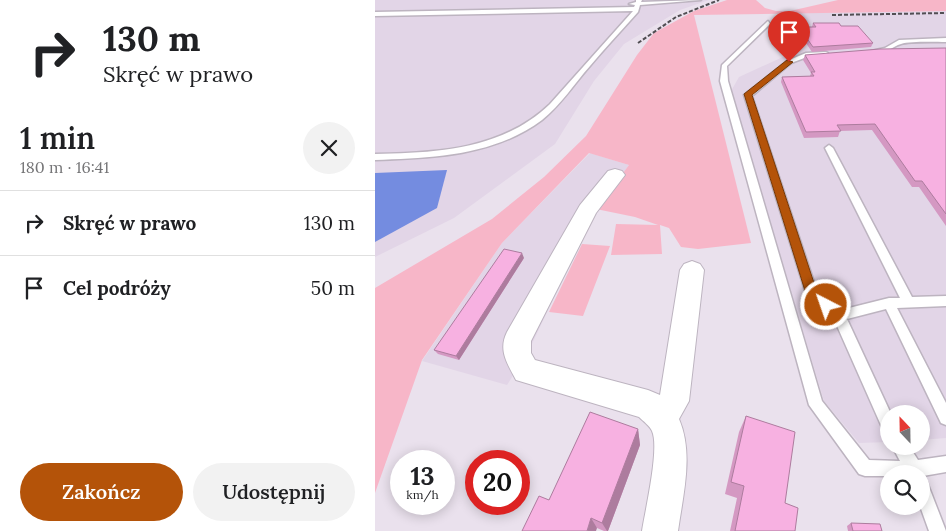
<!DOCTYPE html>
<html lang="pl">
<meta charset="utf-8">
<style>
body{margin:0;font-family:Lora,serif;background:#f2f2f2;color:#202124;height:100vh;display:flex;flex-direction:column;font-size:19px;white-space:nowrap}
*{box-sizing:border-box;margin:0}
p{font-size:16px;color:#757577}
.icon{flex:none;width:28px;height:28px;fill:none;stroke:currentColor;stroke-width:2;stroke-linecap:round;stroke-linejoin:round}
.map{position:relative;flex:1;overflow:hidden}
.details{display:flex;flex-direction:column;background:#fff;width:375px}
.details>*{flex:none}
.banner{background:#fff;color:#202124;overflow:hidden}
.needle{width:32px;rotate:338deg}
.controls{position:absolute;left:505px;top:405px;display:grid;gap:10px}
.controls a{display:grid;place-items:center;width:50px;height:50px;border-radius:50%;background:#fff;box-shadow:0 2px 12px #0003;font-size:25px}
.speed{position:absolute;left:15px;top:450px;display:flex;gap:10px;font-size:25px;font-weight:700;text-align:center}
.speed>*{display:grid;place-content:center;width:65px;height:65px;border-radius:50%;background:#fff;box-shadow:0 2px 12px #0003;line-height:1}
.speed small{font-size:12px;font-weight:400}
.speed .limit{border:8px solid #d22;background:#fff;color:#111}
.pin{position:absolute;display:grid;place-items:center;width:42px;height:42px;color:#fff;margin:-51px -21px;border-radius:50% 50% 50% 0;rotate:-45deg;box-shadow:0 0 5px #0007}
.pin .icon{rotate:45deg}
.me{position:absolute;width:55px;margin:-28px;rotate:319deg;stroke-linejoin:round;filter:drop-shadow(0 0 4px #0008)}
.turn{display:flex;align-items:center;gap:18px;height:105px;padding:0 20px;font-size:22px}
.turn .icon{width:65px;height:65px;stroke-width:2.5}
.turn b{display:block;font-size:35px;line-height:42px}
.round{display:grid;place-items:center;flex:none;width:52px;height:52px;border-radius:26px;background:#f2f2f2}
.summary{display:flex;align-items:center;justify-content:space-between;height:85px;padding:0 20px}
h1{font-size:30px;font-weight:600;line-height:38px}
.cta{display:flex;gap:10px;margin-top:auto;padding:10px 20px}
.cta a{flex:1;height:58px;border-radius:30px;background:#b45309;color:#fff;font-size:20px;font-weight:600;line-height:58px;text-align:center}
.cta a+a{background:#f2f2f2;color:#202124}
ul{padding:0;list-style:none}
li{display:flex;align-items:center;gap:15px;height:65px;padding:0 20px;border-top:1px solid #e0e0e0}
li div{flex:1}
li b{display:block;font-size:19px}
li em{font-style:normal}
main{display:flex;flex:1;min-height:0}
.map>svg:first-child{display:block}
.built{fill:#e2d5e7}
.green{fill:#f7b6c8}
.water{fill:#748ce0}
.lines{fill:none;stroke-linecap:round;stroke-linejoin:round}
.lane-casing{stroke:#bdb4c0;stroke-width:3}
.street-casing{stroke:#bdb4c0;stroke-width:2}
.lane{fill:#fff;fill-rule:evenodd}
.street{fill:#fff;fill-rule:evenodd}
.rail{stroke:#514e53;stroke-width:2;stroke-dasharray:4 2;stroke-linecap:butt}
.wall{fill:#d498c2}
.shaded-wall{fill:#ad7c9e}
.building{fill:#f7b1e1;stroke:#ad7c9e}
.route{fill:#b45309;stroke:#753606}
</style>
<main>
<section class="details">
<div class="banner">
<div class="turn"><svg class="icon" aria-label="right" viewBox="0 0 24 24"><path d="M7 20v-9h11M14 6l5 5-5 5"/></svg><div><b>130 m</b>Skręć w prawo</div></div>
</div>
<div class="summary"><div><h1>1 min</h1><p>180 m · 16:41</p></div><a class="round"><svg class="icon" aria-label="close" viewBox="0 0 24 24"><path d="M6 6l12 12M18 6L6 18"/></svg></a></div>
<ul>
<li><svg class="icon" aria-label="right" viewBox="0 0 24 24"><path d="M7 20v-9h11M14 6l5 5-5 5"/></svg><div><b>Skręć w prawo</b></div><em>130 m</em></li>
<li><svg class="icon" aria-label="arrive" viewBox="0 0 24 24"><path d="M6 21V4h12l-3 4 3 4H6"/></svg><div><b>Cel podróży</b></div><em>50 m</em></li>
</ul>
<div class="cta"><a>Zakończ</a><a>Udostępnij</a></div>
</section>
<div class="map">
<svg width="571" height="531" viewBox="0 0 571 531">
<rect width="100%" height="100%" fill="#eae1ed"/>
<!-- built -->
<path class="built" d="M 0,0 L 334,0 L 305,10 L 249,44 L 219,81 L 180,144 L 79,218 L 0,257 Z
M 571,11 L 571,438 L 546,440 L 546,414 L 514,414 L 514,442 L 484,443 L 449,401 L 356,91 L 364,77 L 421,51 L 406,26 L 412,23 L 427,22 L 423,13 Z
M 215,153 L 254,165 L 221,209 L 155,348 L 132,385 L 47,361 L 127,243 Z"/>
<!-- green -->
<path class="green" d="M 352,0 L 381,0 L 390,8 L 401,11 L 415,11 L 463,0 L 571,0 L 571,11 L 319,15 L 376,243 L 323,249 L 306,247 L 294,228 L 285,225 L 287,254 L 236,255 L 241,224 L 283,225 L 260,217 L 221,209 L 254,165 L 214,153 L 127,243 L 47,360 L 0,493 L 0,288 L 117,219 L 169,177 L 211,136 L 262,55 L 279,33 L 319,11 Z
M 207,244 L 235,246 L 208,316 L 174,312 Z"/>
<!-- water -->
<path class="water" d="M 72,170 L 62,208 L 0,242 L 0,173 Z"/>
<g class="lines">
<!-- lane casing -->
<g class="lane-casing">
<path id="lane" d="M 261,0 L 267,0 L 266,2 L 326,0 L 265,5 L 263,12 C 247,30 230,48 215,66 C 199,84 186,105 167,120 C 119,156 57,158 0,160 L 0,154 C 62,153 127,150 175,104 L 258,11 L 0,16 L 0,12 L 259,7 L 260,5 L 254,4 L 261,2 Z
M 393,21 L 395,24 L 352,66 L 353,81 L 447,401 L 494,460 L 525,461 L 517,446 L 534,446 L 543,460 L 571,456 L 571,472 L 548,476 L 546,479 L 546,474 L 514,474 L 514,476 L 490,476 L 484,474 L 434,405 L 345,81 L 347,65 Z
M 571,38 L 571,42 C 560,42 535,41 526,44 C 515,47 508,58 496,51 L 510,48 L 524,40 Z
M 451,52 L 453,53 L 453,55 L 432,57 L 416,63 L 377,96 L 442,291 L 466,310 L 514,298 L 525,298 L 450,148 L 454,145 L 458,148 L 537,297 L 571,296 L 571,306 L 522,308 L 571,403 L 571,425 L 566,423 L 511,309 L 472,319 L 516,414 L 514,414 L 514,434 L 509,432 L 459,319 L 431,294 L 369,95 L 412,61 L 431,53 Z
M 546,480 L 552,482 L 571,531 L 554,531 L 545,506 L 546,506 Z"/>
</g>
<!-- street casing -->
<g class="street-casing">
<path id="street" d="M 240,169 L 247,171 L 250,175 L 221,213 L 156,341 L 156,353 L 160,360 L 273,390 L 285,395 L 305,270 L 309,264 L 317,261 L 325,264 L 329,270 L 314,401 L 304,419 C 319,454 308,495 303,531 L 267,531 C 270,511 285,448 277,431 C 275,426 268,421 264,417 L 141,380 C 132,363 123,350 132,332 L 205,205 L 233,171 Z"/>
</g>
<!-- lane -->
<use href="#lane" class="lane"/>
<!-- street -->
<use href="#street" class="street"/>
<!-- rail -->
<path class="rail" d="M 457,15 L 571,13
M 263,43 L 301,17 L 344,0"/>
</g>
<!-- wall -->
<path class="wall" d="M 438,23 L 466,26 L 498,43 L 496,47 L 437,52 L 423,31 L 424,27 L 437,27 Z
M 571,48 L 571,226 L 544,187 L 537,187 L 497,130 L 465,131 L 463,137 L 429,138 L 406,82 L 407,77 L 435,76 L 436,73 L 428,60 L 430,55 Z
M 149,258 L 84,360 L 63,354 L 59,350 Z
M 371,416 L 410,503 L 420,531 L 355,531 L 362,498 L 350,494 L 364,432 Z
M 263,429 L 265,445 L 233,531 L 229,531 L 222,528 L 174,500 Z
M 476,523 L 507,531 L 473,531 L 472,526 Z"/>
<!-- shaded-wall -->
<path class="shaded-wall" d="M 147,253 L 149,258 L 84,360 L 81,356 Z
M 263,429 L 265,445 L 233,531 L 232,531 L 227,523 Z
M 216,518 L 222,528 L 221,531 L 212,531 Z"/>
<!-- building -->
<path class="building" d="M 438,23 L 464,23 L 466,26 L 483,26 L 498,43 L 438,47 L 424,27 L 441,27 Z
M 571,48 L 571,214 L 547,181 L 540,181 L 500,124 L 462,125 L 466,131 L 431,132 L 407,77 L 439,76 L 436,72 L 440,72 L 430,55 L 505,49 Z
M 129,249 L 147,253 L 81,356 L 59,350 Z
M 215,412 L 263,429 L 227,523 L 216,518 L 212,531 L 147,531 L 164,496 L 174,500 Z
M 371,416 L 420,432 L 410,503 L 423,508 L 420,531 L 360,531 L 369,486 L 356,482 Z
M 476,523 L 505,524 L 507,531 L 478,531 Z"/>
<!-- route -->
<path class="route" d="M 412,60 L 418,62 L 377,95 L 442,292 L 457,305 L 455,309 C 446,312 436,302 431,294 L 369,94 Z"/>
</svg>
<div class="controls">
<a><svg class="needle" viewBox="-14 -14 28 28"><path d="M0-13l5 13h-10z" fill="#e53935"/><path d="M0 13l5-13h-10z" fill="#757577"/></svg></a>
<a><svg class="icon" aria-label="search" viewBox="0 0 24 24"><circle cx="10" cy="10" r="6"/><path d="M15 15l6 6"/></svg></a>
</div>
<div class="speed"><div>13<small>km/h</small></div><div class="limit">20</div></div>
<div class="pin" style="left:414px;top:62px;background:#d93025"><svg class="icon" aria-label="arrive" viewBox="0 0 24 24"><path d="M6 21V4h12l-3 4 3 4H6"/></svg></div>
<svg class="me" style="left:451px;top:305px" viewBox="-20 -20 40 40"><circle r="17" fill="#b45309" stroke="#fff" stroke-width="3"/><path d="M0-11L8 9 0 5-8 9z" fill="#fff"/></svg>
</div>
</main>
